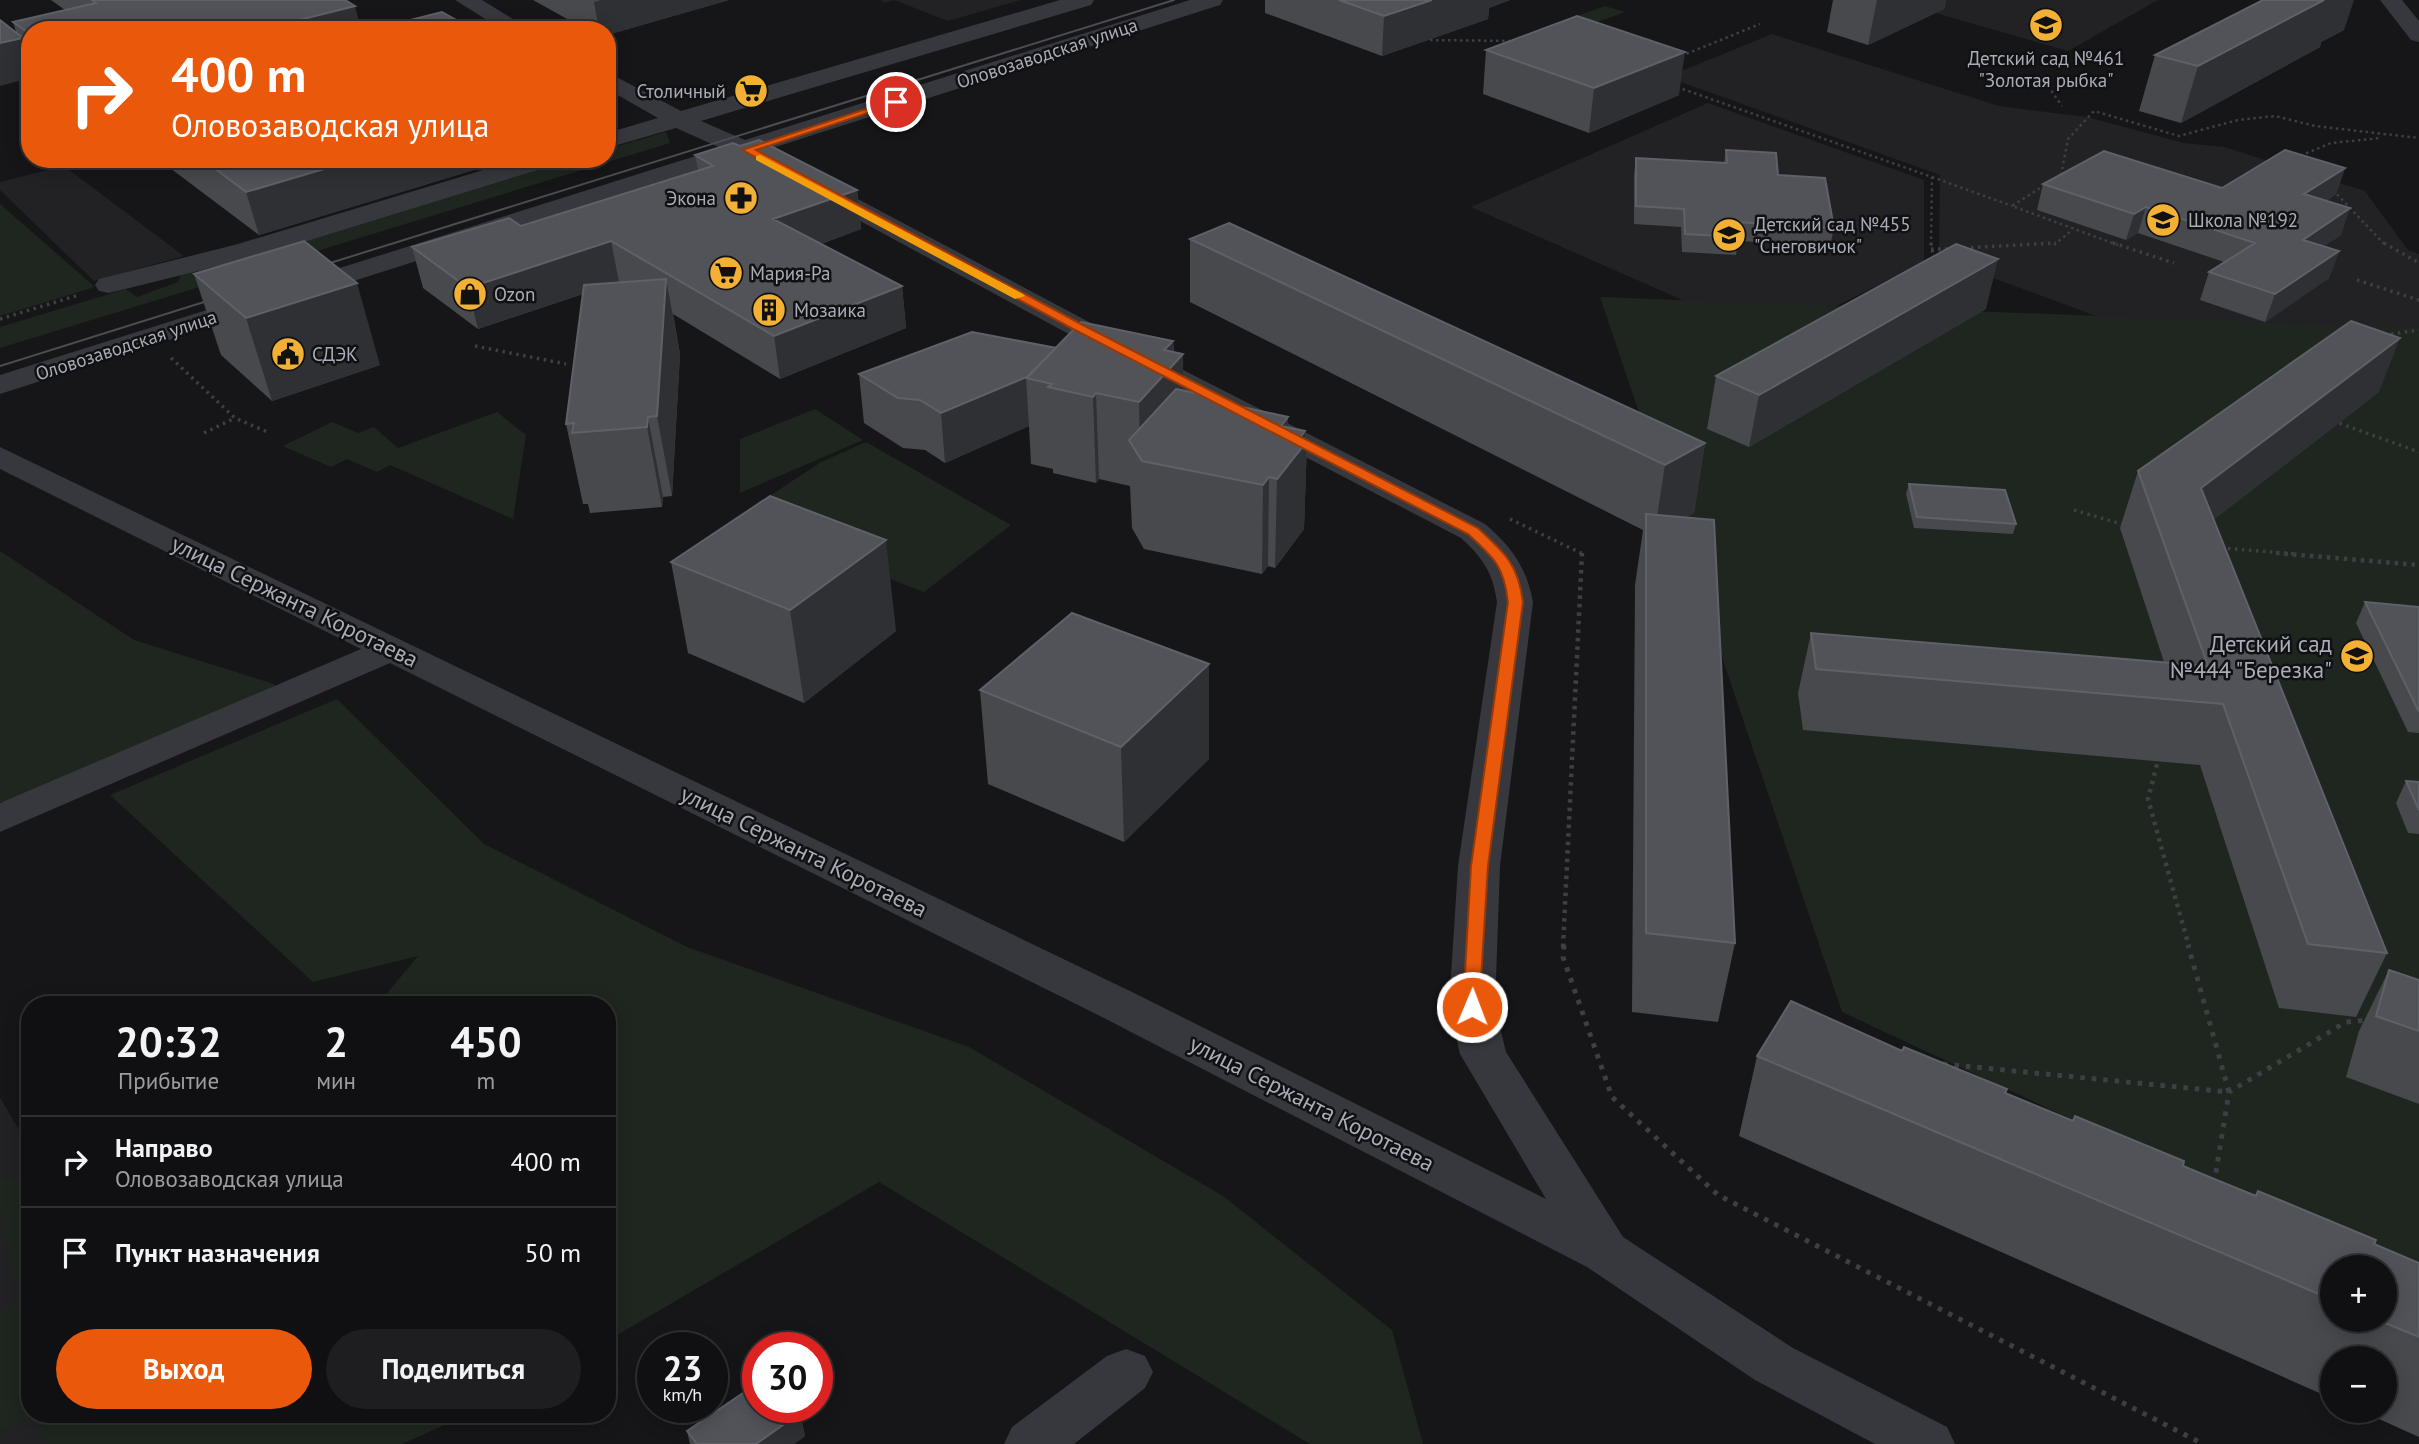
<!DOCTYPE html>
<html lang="ru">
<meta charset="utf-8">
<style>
body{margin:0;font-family:"PT Sans",sans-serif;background:#1e1e20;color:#f1f3f6;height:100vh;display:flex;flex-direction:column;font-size:26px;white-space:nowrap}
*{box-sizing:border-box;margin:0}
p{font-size:23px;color:#9c9d9f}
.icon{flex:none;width:38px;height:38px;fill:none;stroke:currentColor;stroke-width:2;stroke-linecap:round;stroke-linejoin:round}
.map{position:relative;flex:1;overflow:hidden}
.panel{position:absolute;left:21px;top:996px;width:595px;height:427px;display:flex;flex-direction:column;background:#101012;border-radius:28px;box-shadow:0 4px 18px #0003,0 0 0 2px #303032}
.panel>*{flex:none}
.hud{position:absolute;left:21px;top:21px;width:595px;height:147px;border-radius:28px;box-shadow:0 4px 18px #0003,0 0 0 2px #303032;background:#ea580c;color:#fff;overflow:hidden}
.tools{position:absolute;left:2320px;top:1255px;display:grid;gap:14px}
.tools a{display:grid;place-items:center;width:77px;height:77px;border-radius:50%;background:#101012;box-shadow:0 4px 18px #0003,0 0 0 2px #303032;font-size:35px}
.speed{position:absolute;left:637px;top:1332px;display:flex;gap:14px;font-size:35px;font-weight:700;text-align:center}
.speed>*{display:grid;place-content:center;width:91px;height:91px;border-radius:50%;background:#101012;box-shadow:0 4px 18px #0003,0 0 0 2px #303032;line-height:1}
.speed small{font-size:18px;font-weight:400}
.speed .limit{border:10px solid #d22;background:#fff;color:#111}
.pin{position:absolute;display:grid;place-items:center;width:60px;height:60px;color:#fff;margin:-30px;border:4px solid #fff;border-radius:50%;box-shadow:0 2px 7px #0007}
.me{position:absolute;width:77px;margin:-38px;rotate:1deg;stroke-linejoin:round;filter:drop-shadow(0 0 5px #0008)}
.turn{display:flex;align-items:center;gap:24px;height:147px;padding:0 35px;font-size:32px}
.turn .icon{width:91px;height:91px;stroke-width:2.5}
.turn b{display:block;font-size:49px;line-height:60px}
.eta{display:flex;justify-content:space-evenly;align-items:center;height:119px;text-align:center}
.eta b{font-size:42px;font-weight:600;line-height:49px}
.button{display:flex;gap:14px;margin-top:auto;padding:14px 35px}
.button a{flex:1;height:80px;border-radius:42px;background:#ea580c;color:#fff;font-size:28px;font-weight:600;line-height:80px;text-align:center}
.button a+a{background:#1e1e20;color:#f1f3f6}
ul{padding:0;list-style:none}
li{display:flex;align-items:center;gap:21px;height:91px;padding:0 35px;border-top:2px solid #303032}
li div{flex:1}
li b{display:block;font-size:26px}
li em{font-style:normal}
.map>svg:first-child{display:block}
.built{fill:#222225}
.green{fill:#1e261f}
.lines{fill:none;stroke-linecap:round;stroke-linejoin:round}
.path-far3{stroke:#3d3f44;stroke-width:2.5;stroke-dasharray:2.5 3.5;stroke-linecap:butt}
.path-far2{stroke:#3d3f44;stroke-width:3.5;stroke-dasharray:2.5 4.5;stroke-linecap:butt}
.path-far1{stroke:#3d3f44;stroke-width:4.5;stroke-dasharray:3.5 5;stroke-linecap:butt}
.path{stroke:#3d3f44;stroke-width:5;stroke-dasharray:4.5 7;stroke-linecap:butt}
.minor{fill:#37383d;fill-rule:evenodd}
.tram{stroke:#4a4c52;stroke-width:2}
.wall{fill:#47494d;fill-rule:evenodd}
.shaded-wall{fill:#2f3033}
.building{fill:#525359;stroke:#5f6168;stroke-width:2}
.route{fill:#ea580c;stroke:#983908;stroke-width:2}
.slow{fill:#f59e0b}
.labels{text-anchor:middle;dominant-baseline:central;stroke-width:5;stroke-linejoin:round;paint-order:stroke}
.far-street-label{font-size:19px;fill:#a8adb8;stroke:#111113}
.far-poi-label{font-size:19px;fill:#a8adb8;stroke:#111113;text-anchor:start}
.street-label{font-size:23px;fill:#a8adb8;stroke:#111113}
.poi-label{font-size:23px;fill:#a8adb8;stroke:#111113;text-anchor:end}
</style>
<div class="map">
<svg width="2419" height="1444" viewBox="0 0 2419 1444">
<rect width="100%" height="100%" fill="#161618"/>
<!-- built -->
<path class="built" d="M 880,0 L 1021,0 L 948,21 L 894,0 L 885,3 Z
M 1890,0 L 2158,0 L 2068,51 Z
M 1772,34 L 1999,106 L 2087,117 L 2184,143 L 2224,147 L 2365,191 L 2408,250 L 2419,254 L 2419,366 L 2253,374 L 1939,258 L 1940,175 L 1667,77 Z
M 1708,103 L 1924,180 L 1924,262 L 1771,339 L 1471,207 Z
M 64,166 L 184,256 L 94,281 L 0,190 L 0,182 Z
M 0,1097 L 30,1149 L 30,1414 L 196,1444 L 0,1444 Z"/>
<!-- green -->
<path class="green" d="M 1605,6 L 1625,12 L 1559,36 L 1540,29 Z
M 666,132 L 670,143 L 0,348 L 0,327 L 126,289 L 137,297 L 178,282 L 182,272 L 571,159 L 607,159 L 607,149 Z
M 0,204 L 95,287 L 0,316 Z
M 1600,297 L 2419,328 L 2419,1282 L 1842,1012 Z
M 815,409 L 863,440 L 740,493 L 740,439 Z
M 497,412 L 526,435 L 513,519 L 390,465 L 377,472 L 347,459 L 331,467 L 283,446 L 332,422 L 358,433 L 374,427 L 398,448 Z
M 866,442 L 1011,525 L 924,592 L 735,519 L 821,462 Z
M 0,551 L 134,640 L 274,684 L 280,698 L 29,801 L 0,802 Z
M 337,699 L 484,844 L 687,947 L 969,1047 L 1223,1196 L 1392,1330 L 1423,1444 L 1310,1444 L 879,1182 L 607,1341 L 607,1004 L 378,1004 L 418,956 L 313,982 L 110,795 Z
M 0,1176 L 30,1183 L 30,1414 L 469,1414 L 402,1444 L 47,1444 L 24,1419 L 0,1430 L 0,1313 L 20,1300 L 0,1214 Z"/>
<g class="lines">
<!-- path-far3 -->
<path class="path-far3" d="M 1424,40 L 1516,41
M 1681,56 L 1760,24
M 2041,76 L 2062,106
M 1677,87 L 1932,177 L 1931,245
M 2295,158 L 2331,143 L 2381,138
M 2061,175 L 2068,139 L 2094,111 L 2179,136 L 2238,120 L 2275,116 L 2315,126 L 2419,138
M 1932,177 L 2012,206
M 2045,185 L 2012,206 L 2118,245
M 2333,190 L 2385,245
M 2054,245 L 2072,230"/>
<!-- path-far2 -->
<path class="path-far2" d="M 1931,243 L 1934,261
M 2113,243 L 2174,263
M 2384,243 L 2419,263
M 1964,248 L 2056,243
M 1931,249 L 1951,249
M 2357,280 L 2419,300
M 0,319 L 79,295
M 2384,335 L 2419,330
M 475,346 L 566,364
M 171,358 L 235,418 L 270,433
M 2333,421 L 2419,452
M 204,433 L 235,418
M 2074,510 L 2125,525
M 1510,519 L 1583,554
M 2221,548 L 2296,554"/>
<!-- path-far1 -->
<path class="path-far1" d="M 2276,553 L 2419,565
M 2159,756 L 2148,799 L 2189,947
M 1563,947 L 1582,553"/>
<!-- path -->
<path class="path" d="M 1564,945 L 1563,957 L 1612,1097 L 1718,1195 L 2203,1444
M 1943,1064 L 2229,1092 L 2188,945
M 2214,1184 L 2229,1092 L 2346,1022 L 2369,1020"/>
<!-- minor -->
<path class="minor" d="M 455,0 L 482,0 L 531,30 L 503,30 Z
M 1060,0 L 1094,0 L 1091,5 L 701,121 L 745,140 L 1190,0 L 1223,0 L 1220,5 L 766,150 L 1087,321 L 1485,524 C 1511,546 1527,568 1533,602 L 1500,866 L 1495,1007 L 1506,1052 L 1623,1237 L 1793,1348 L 1947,1427 L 1955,1444 L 1875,1444 L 1755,1380 L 1587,1267 L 1100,1016 L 390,663 L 0,832 L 0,803 L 361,649 L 0,469 L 0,447 L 1132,992 L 1546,1199 L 1460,1054 L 1449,1007 L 1458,866 L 1497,602 C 1493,573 1483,558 1461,538 L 1067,333 L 742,157 L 0,394 L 0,375 L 721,148 L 676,128 L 607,148 L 607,133 L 658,118 L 607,89 L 607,72 L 681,111 Z
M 2380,0 L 2402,0 L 2419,21 L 2419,42 L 2411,40 Z
M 520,159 L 560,159 L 557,164 L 258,256 L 109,293 L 99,291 L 95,285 L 99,279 L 238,244 Z
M 1126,1349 L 1145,1356 L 1153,1372 L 1145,1388 L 1074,1444 L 1004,1444 L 1012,1427 L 1107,1356 Z"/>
<!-- tram -->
<path class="tram" d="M 314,268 L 1174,0
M 0,366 L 220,297"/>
</g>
<!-- wall -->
<path class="wall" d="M 51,0 L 345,0 L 30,30 L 30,78 L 13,22 L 65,10 Z
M 533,0 L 729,0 L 607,35 L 607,30 L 587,30 Z
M 1265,0 L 1510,0 L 1489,8 L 1488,19 L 1382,56 L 1265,13 Z
M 1833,0 L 1946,0 L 1944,9 L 1868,45 L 1827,32 Z
M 398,23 L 474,30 L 400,30 Z
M 2344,30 L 2321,42 L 2320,47 L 2181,123 L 2139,111 L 2155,55 Z
M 1486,50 L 1679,95 L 1589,133 L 1483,94 Z
M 740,146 L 857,190 L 861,229 L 821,244 L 902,286 L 906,328 L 780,379 L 673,314 L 680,354 L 672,496 L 663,497 L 662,507 L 590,513 L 588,504 L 583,504 L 566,424 L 583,294 L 478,329 L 423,288 L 412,247 L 521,226 L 698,170 L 695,155 Z
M 1726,150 L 1778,175 L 1834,228 L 1830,246 L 1738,241 L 1736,255 L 1682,252 L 1681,227 L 1634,224 L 1634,175 L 1636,158 L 1724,163 Z
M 158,159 L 510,159 L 259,235 Z
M 2345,168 L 2336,194 L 2326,201 L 2341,235 L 2324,246 L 2339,251 L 2329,278 L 2265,322 L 2200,300 L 2209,272 L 2224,262 L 2138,233 L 2126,240 L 2037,210 L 2043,184 L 2222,188 Z
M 1190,239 L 1705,443 L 1694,513 L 1686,517 L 1735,943 L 1718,1022 L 1632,1012 L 1635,585 L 1643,530 L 1190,302 Z
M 194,274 L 380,365 L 272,401 L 221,355 Z
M 1986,309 L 1749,447 L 1707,429 L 1716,376 Z
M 1173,341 L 1174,352 L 1183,354 L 1183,390 L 1218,402 L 1288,417 L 1288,427 L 1305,431 L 1305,440 L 1307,441 L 1304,529 L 1275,568 L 1268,566 L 1262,574 L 1144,549 L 1132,528 L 1130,486 L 1099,479 L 1096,483 L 1053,473 L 1053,469 L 1031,464 L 1029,426 L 945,463 L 925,450 L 903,448 L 864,423 L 859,374 L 1056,348 Z
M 2379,392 L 2213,520 L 2387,953 L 2356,1017 L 2279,1008 L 2200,765 L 1803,730 L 1798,693 L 1811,633 L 2164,662 L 2120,528 L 2138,471 Z
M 1909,484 L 2016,524 L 2013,534 L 1914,528 L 1906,494 Z
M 671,562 L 896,631 L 804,703 L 688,653 Z
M 2365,602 L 2419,607 L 2419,733 L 2408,732 L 2356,623 Z
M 1209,664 L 1209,759 L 1124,842 L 988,784 L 980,690 Z
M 2406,781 L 2419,782 L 2419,834 L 2408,833 L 2396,803 Z
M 2389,970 L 2419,980 L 2419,1104 L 2346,1077 L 2359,1031 Z
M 1757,1056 L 2005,1093 L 2255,1196 L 2258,1191 L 2374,1244 L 2419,1263 L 2419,1437 L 2359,1410 L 2385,1410 L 2385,1358 L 2333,1358 L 2333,1399 L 1739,1136 ZM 2333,1267 L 2385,1320 L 2333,1320 Z
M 800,1413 L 805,1436 L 794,1444 L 690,1444 L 687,1431 Z"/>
<!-- shaded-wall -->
<path class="shaded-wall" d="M 601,0 L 729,0 L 607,35 L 607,30 L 599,30 L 594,2 Z
M 1432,0 L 1510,0 L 1489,8 L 1488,19 L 1382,56 L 1384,16 Z
M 1877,0 L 1946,0 L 1944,9 L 1868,45 Z
M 2324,0 L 2354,0 L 2344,30 L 2321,42 L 2320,47 L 2181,123 L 2198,66 Z
M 355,6 L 361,30 L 259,30 Z
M 23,38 L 30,56 L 30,78 L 0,86 L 0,43 Z
M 1685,52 L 1679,95 L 1589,133 L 1594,88 Z
M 358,159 L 510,159 L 259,235 L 246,192 Z
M 2345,168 L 2336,194 L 2295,220 L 2304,194 Z
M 857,190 L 861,229 L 779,259 L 773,219 Z
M 2146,207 L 2138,233 L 2126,240 L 2134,214 Z
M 2350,208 L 2341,235 L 2293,267 L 2303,240 Z
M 611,241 L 619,282 L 478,329 L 468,288 Z
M 2339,251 L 2329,278 L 2265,322 L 2275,294 Z
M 1998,259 L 1986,309 L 1749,447 L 1759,395 Z
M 666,279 L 680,354 L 672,496 L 657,416 Z
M 357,283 L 380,365 L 272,401 L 246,318 Z
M 902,286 L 906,328 L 780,379 L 774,336 Z
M 2400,338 L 2379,392 L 2181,545 L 2201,488 Z
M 1173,341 L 1174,364 L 1183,354 L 1184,439 L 1140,458 L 1139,402 L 1164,350 Z
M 1081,353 L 1052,384 L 1026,378 L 1029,426 L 945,463 L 941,413 Z
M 1096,393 L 1099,479 L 1096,483 L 1093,397 Z
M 648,417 L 663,497 L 662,507 L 647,427 Z
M 1288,417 L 1287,467 L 1299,439 L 1305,431 L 1305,443 L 1307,441 L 1304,529 L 1275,568 L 1277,479 L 1281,426 Z
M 1705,443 L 1694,513 L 1654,536 L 1665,465 Z
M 1269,477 L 1268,566 L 1262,574 L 1263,485 Z
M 886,540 L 896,631 L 804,703 L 790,610 Z
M 1209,664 L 1209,759 L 1124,842 L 1121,747 Z
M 800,1413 L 805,1436 L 794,1444 L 756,1444 Z"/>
<!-- building -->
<path class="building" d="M 92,0 L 345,0 L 355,6 L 259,30 L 30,30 L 30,34 L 13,22 L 96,3 Z
M 1339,0 L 1432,0 L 1384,16 Z
M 2263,0 L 2324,0 L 2198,66 L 2155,55 Z
M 442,12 L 474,30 L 410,30 L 398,23 Z
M 1577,16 L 1685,52 L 1594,88 L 1486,50 Z
M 0,20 L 23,38 L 0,43 Z
M 759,140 L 857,190 L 773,219 L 902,286 L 774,336 L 611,241 L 468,288 L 412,247 L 509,218 L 521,226 L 713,166 L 695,155 L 733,143 L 740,146 Z
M 1726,150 L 1776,153 L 1778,175 L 1825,178 L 1834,228 L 1737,222 L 1739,237 L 1685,234 L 1684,209 L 1636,206 L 1636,158 L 1727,163 Z
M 2285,150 L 2345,168 L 2304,194 L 2350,208 L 2303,240 L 2339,251 L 2275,294 L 2209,272 L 2255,243 L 2146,207 L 2134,214 L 2043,184 L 2104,151 L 2222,188 Z
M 202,159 L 358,159 L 246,192 Z
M 1229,223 L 1705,443 L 1665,465 L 1190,239 Z
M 304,241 L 357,283 L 246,318 L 194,274 Z
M 1956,244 L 1998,259 L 1759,395 L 1716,376 Z
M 666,279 L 657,416 L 648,417 L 647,427 L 572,433 L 574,423 L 566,424 L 584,285 Z
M 2351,321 L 2400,338 L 2201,488 L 2387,953 L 2308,944 L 2223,704 L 1816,669 L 1811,633 L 2208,666 L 2138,471 Z
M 1081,322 L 1173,341 L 1164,350 L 1183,354 L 1139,402 L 1096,393 L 1093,397 L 1048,387 L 1052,384 L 1026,378 Z
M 972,332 L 1056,348 L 1029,376 L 941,413 L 920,400 L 898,398 L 859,374 Z
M 1176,389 L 1218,398 L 1215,401 L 1288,417 L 1281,426 L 1305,431 L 1299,439 L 1307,441 L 1277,479 L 1269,477 L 1263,485 L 1142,461 L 1129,440 Z
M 1909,484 L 2005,490 L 2016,524 L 1917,517 Z
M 770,496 L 886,540 L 790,610 L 671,562 Z
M 1646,514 L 1714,520 L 1735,943 L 1646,933 Z
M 2365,602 L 2419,607 L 2419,711 L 2418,710 Z
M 1072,613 L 1209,664 L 1121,747 L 980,690 Z
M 2406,781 L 2419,782 L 2419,810 Z
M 2389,970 L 2419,980 L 2419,1031 L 2376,1016 Z
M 1791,1001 L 1902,1051 L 1904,1047 L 2007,1089 L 2005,1093 L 2073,1121 L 2075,1116 L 2184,1161 L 2183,1166 L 2219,1181 L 2256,1196 L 2258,1191 L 2376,1240 L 2374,1244 L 2419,1263 L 2419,1337 L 2378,1320 L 2385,1320 L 2385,1267 L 2333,1267 L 2333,1300 L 1757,1056 Z
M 758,1383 L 758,1407 L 795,1407 L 800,1413 L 756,1444 L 697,1444 L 687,1431 Z"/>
<!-- route -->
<path class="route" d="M 893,100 L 901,102 L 756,150 L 1081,324 L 1478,528 C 1505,553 1518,564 1523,602 L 1488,866 L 1479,1012 L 1466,1012 L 1463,1007 L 1471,866 L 1508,602 C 1504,566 1494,558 1468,534 L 1073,329 L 742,150 Z"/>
<!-- slow -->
<path class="slow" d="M 760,155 L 1023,294 L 1025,296 L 1015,299 L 756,160 L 756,156 Z"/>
<!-- icons -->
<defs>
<g id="school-disc" transform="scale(1.75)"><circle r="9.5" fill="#f2b134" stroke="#111113"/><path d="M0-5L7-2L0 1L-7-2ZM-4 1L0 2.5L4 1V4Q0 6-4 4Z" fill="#111"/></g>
<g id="supermarket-disc" transform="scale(1.75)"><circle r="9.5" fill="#f2b134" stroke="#111113"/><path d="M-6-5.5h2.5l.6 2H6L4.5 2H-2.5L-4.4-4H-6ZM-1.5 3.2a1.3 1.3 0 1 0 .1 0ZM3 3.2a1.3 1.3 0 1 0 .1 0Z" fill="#111"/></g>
<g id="pharmacy-disc" transform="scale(1.75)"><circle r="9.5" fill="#f2b134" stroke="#111113"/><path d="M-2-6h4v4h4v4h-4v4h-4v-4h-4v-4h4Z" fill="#111"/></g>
<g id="shop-disc" transform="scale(1.75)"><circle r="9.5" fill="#f2b134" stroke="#111113"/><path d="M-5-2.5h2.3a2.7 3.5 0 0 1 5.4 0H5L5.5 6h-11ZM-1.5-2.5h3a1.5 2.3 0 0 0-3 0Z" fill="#111"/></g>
<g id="building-disc" transform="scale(1.75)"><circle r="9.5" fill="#f2b134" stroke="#111113"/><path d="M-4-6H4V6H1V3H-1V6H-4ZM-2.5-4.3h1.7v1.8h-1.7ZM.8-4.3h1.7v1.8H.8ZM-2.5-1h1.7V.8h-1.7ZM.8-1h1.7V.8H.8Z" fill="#111"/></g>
<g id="civic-disc" transform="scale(1.75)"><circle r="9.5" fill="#f2b134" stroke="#111113"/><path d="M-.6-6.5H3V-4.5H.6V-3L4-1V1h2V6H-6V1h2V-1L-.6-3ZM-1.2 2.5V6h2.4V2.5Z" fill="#111"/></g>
</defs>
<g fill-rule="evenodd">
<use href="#school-disc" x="2046" y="25"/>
<use href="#supermarket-disc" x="751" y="91"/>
<use href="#pharmacy-disc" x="741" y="198"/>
<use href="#school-disc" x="2163" y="220"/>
<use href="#school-disc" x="1729" y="235"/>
<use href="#supermarket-disc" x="726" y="273"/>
<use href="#shop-disc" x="470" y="294"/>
<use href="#building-disc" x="769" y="310"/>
<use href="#civic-disc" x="288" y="354"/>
<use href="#school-disc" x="2357" y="656"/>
</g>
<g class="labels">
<!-- far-street labels -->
<g class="far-street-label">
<text transform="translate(1047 53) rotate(-18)">Оловозаводская улица</text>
<text transform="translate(126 345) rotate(-18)">Оловозаводская улица</text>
</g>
<!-- far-poi labels -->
<g class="far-poi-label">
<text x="2046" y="58" text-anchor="middle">Детский сад №461<tspan x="2046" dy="22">"Золотая рыбка"</tspan></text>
<text x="726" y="91" text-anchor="end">Столичный</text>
<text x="716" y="198" text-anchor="end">Экона</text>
<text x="2188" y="220">Школа №192</text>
<text x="1754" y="224">Детский сад №455<tspan x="1754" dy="22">"Снеговичок"</tspan></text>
<text x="750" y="273">Мария-Ра</text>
<text x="494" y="294">Ozon</text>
<text x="794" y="310">Мозаика</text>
<text x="312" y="354">СДЭК</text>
</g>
<!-- street labels -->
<g class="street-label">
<text transform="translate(295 601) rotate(26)">улица Сержанта Коротаева</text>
<text transform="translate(804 851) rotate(26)">улица Сержанта Коротаева</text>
<text transform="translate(1312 1103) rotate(27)">улица Сержанта Коротаева</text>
</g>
<!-- poi labels -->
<g class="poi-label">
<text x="2332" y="643">Детский сад<tspan x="2332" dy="26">№444 "Березка"</tspan></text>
</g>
</g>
</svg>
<div class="tools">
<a>+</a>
<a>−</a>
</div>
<div class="speed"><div>23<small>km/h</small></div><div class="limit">30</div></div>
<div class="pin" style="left:896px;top:102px;background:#d93025"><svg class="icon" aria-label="arrive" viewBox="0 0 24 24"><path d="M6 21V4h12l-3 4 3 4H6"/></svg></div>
<svg class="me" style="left:1472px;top:1007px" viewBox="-20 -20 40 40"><circle r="17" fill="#ea580c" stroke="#fff" stroke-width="3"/><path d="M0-11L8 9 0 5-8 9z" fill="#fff"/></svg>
<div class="hud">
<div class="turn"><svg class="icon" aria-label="right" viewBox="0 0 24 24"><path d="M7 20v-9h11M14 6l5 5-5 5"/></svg><div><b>400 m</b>Оловозаводская улица</div></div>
</div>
<section class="panel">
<div class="eta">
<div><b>20:32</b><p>Прибытие</p></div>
<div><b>2</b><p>мин</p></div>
<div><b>450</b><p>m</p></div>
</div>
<ul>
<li><svg class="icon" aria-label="right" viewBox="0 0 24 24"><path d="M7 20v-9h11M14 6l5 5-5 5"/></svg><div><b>Направо</b><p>Оловозаводская улица</p></div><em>400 m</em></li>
<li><svg class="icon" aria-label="arrive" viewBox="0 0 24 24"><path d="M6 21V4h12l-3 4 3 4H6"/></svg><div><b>Пункт назначения</b></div><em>50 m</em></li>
</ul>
<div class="button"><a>Выход</a><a>Поделиться</a></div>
</section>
</div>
